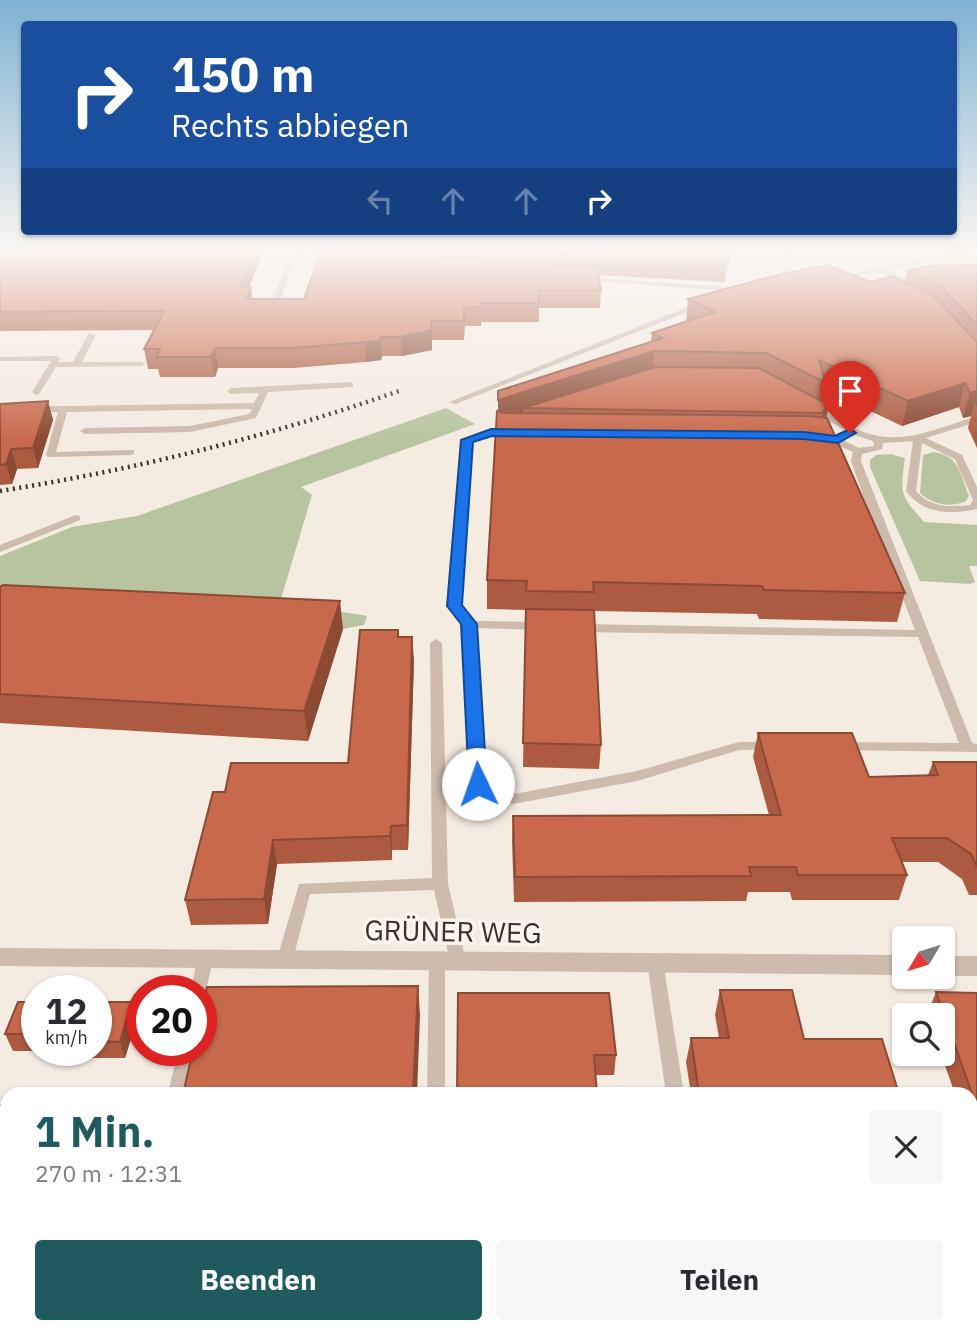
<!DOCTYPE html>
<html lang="de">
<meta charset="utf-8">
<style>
body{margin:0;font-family:"IBM Plex Sans",sans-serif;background:#f7f7f7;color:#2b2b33;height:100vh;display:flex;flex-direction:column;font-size:26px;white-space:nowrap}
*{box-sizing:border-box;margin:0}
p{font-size:23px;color:#7c7c81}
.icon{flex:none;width:38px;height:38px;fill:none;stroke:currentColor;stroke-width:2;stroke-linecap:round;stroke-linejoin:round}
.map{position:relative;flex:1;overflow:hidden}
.panel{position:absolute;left:0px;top:1087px;width:978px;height:247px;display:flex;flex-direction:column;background:#fff;border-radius:21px 21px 0 0;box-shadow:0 2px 5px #0004}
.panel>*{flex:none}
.banner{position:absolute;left:21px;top:21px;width:936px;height:214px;border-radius:7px;box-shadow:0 2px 5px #0004;background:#1a4fa0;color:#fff;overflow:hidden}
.needle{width:46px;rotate:232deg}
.fabs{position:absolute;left:892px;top:926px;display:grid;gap:14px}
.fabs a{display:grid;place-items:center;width:63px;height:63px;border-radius:7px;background:#fff;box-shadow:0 2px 5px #0004;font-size:35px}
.speed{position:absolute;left:21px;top:975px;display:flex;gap:14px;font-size:35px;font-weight:700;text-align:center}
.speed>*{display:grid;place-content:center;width:91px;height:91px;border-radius:50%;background:#fff;box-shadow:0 2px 5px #0004;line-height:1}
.speed small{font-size:18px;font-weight:400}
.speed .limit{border:10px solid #d22;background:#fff;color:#111}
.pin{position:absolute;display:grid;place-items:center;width:60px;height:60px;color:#fff;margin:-72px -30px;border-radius:50% 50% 50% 0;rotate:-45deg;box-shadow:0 0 7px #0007}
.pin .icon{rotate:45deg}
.me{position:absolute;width:77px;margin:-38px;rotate:357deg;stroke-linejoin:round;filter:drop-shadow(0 0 5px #0008)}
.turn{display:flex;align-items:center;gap:24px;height:147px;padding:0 35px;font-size:32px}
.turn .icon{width:91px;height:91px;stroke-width:2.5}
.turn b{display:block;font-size:49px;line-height:60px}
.lanes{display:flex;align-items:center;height:66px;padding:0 35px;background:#0003;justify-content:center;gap:35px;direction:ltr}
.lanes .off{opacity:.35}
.round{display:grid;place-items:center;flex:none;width:74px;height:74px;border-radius:7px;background:#f7f7f7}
.head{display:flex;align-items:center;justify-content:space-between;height:119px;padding:0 35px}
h1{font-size:42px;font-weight:800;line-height:52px;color:#1f5a5e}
.primary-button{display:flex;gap:14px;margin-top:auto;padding:14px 35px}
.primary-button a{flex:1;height:80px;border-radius:7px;background:#1f5a5e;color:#fff;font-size:28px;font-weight:800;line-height:80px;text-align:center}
.primary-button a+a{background:#f7f7f7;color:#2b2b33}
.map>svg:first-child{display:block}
.green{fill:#b8c4a0}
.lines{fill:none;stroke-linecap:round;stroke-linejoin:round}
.service{fill:#cdbbac;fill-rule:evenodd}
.tertiary{fill:#cdbbac;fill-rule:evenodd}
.rail{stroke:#3b302b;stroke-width:4.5;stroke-dasharray:2 4.5;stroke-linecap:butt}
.wall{fill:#ac5a40}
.shaded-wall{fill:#8c4a34}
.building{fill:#c8694b;stroke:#8c4a34;stroke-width:2}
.route{fill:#1a73e8;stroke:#114b97;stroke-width:2}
.labels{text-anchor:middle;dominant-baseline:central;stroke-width:7;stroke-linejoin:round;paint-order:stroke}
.near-street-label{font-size:28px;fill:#3b302b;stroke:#fbf5ee}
</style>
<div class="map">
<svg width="977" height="1333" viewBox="0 0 977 1333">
<rect width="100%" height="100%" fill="#f4ebe1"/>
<!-- green -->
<path class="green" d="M 446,408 L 475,424 L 301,487 L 312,495 L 280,602 L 367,616 L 364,625 L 343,629 L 0,612 L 0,556 L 72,527 L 137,516 Z
M 934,452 C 960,456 960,474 969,496 L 966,501 C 951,508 932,505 920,493 L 923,455 Z
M 891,454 L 905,458 C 900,494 900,495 924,522 L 977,525 L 977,566 L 969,566 L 975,582 L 970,584 L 920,581 L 870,467 L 870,460 L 876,455 Z"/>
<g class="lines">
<!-- service -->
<path class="service" d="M 298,253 L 304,253 L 302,257 L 332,260 L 335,262 L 332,264 L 299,261 L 292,267 L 276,313 L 269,315 L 268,313 L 286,266 Z
M 784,253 L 790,253 L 788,275 L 771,279 L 771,277 L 782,274 Z
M 954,253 L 969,253 L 886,270 L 910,280 L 912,281 L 908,283 L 878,272 L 836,280 L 832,278 Z
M 582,277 L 729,287 L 742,284 L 746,286 L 729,291 L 580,280 L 578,279 Z
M 698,303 L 705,305 L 456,404 L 449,402 Z
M 89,333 L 96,335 L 82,362 L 142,362 L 146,364 L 142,366 L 56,367 L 39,394 L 36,395 L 32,392 L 51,361 L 0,361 L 0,357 L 56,356 L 60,358 L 58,362 L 73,362 Z
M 350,382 L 353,383 L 353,387 L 268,392 L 256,418 L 190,432 L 85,434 L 80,431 L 85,428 L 190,426 L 249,414 L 252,409 L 67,412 L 56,452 L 134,450 L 134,454 L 131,455 L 48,457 L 46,455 L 58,412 L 0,413 L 0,407 L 254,403 L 259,393 L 231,394 L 227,391 L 231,388 Z
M 813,406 C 828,412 842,422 856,429 C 899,449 936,428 977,416 L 977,422 L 926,438 L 962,455 L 977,487 L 977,509 C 950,515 923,514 906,491 L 913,441 L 883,443 L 882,449 L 862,454 L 861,461 L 972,743 L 977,744 L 977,752 L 840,750 L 835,749 L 833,746 L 835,743 L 840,742 L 959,743 L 918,637 L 581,632 L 575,628 L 581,624 L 915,630 L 864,498 L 851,461 L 853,452 L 841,447 L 835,442 L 838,433 L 847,431 L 810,411 L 810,407 ZM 855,435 L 873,441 L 874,446 L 859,448 L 845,441 L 845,437 ZM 922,443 L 955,459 L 973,500 L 970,505 C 950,507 930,508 916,491 Z
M 510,423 L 515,426 L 513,428 L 471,442 L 461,605 L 472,621 L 542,622 L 548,626 L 542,630 L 475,628 L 485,781 L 514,794 L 637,771 L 739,742 L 769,742 L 774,743 L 776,746 L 774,749 L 739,750 L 637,781 L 513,804 L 473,787 L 471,784 L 463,624 L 449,605 L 462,440 Z
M 76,515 L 80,516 L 80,520 L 0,552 L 0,545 Z
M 436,639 L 442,643 L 448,884 L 466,961 L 464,966 L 458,968 L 452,966 L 450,961 L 434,890 L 310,894 L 293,959 L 291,964 L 285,966 L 279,964 L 277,959 L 299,884 L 432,878 L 430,643 Z
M 205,952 L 211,954 L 213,959 L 205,995 L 201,996 L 201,990 L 191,990 L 197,959 L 199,954 Z
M 437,954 L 443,956 L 445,961 L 445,1094 L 427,1094 L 429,961 L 431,956 Z
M 655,955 L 661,957 L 663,962 L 684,1094 L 666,1094 L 647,962 L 649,957 Z
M 178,1050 L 196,1050 L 186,1094 L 168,1094 Z"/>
<!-- tertiary -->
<path class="tertiary" d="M 0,948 L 905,955 L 905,975 L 0,966 Z
M 943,956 L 977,956 L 977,976 L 943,976 Z"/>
<!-- rail -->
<path class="rail" d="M 0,491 C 138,469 271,436 402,390"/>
</g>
<!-- wall -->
<path class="wall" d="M 0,253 L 262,253 L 249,287 L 251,287 L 252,299 L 304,299 L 320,253 L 729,253 L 725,282 L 598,275 L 601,290 L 600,308 L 539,308 L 539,322 L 481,322 L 481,326 L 465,326 L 464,340 L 432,340 L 432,350 L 402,356 L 382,356 L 381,360 L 366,362 L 294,368 L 218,368 L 215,377 L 160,377 L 158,369 L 148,369 L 144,349 L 154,330 L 0,331 Z
M 977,265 L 977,448 L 968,428 L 971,416 L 963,418 L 959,407 L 902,426 L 824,389 L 822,401 L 829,405 L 826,418 L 905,593 L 897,622 L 759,619 L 757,614 L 594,611 L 601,745 L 599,769 L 523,767 L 526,610 L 487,609 L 487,580 L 497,411 L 651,341 L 652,333 L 686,322 L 688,299 L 871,282 L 905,282 L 907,271 Z
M 48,401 L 53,420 L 38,468 L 17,469 L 12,484 L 0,485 L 0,404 Z
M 0,587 L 343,629 L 308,741 L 0,723 Z
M 399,637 L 414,660 L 408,850 L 392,850 L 392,860 L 277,864 L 268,924 L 191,925 L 185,900 L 225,792 L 348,763 Z
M 758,733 L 869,777 L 928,775 L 933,762 L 977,762 L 977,895 L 969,895 L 962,879 L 938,862 L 902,862 L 907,875 L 899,900 L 792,900 L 790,892 L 748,892 L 746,901 L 514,902 L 512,841 L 513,816 L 769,815 L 753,757 Z
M 720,990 L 804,1039 L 899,1094 L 691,1094 L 686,1062 L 691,1038 L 719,1038 L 715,1015 Z
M 936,992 L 977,993 L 977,1126 L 971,1126 L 971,1094 L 955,1094 L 941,1054 L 943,1054 L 943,1015 L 927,1015 Z
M 458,993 L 616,1055 L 614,1075 L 595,1075 Z
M 37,1002 L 37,1050 L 96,1050 L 96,1002 L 131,1002 L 137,1019 L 125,1058 L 87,1058 L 84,1051 L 13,1051 L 5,1034 Z
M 0,1105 L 7,1105 L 7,1326 L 46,1326 L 44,1333 L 0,1333 Z
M 144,1326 L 483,1326 L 483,1333 L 147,1333 Z
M 567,1326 L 685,1326 L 686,1333 L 568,1333 Z"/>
<!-- shaded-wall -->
<path class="shaded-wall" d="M 253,253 L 262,253 L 242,306 L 240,287 Z
M 251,287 L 253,306 L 246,299 Z
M 432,321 L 432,350 L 402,356 L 401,337 Z
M 381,337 L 382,356 L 381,360 L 366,362 L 365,343 Z
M 215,348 L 218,368 L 215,377 L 211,357 Z
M 654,351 L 652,374 L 523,408 L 523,417 L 498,425 L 498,400 Z
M 965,383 L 959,407 L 902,426 L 908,401 Z
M 977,391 L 977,407 L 975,402 L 971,416 L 963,418 L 970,393 Z
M 48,401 L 53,420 L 38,468 L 33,448 Z
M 829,405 L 825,424 L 819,432 L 822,413 Z
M 11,449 L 17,469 L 12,484 L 6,464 Z
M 340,601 L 343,629 L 308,741 L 304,711 Z
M 412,637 L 414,660 L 408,850 L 407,825 Z
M 391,826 L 392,850 L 392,860 L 390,836 Z
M 273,840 L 277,864 L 268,924 L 264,899 Z
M 418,986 L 420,1015 L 417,1094 L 413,1094 Z
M 131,1002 L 137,1019 L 125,1058 L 120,1042 Z
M 39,1326 L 46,1326 L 44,1333 L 42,1333 Z
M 285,1326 L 291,1326 L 293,1333 L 285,1333 Z"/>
<!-- building -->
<path class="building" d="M 0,253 L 253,253 L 240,287 L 251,287 L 246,299 L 304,299 L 320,253 L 386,253 L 597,267 L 601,290 L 538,290 L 539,303 L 481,303 L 481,307 L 464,308 L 464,321 L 432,321 L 431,330 L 401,337 L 381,337 L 380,341 L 292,348 L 215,348 L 211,357 L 156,357 L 160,349 L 144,349 L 164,311 L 0,312 Z
M 525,253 L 729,253 L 728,264 Z
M 827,265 L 871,282 L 892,276 L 934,296 L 977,342 L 977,391 L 970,393 L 965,383 L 908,401 L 819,360 L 826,383 L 766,353 L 654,351 L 498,400 L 498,391 L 663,338 L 652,333 L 715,312 L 688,299 L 781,274 Z
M 977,265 L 977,325 L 943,288 L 907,271 L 926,266 Z
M 655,367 L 759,368 L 829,405 L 822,413 L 523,408 Z
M 48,401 L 33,448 L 11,449 L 6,464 L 0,465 L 0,404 Z
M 497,411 L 503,413 L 809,416 L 827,418 L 905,593 L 764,590 L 762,586 L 593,582 L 594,592 L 526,591 L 527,581 L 487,580 Z
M 3,585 L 340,601 L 304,711 L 0,694 L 0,587 Z
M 526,609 L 594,610 L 601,745 L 523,743 Z
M 360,630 L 398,630 L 398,637 L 412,637 L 407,825 L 391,826 L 390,836 L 273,840 L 264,899 L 185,900 L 213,792 L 225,792 L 231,763 L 348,763 Z
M 758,733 L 852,733 L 869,777 L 938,775 L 933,762 L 977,762 L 977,867 L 971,854 L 947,838 L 892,838 L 907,875 L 798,875 L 796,867 L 749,867 L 751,876 L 515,877 L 513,816 L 781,815 Z
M 418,986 L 413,1094 L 183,1094 L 193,1050 L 201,1050 L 201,1012 L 207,987 Z
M 720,990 L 792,990 L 804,1039 L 882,1039 L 899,1094 L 699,1094 L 691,1038 L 729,1038 Z
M 936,992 L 977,993 L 977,1105 L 976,1105 Z
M 458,993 L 609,993 L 616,1055 L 594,1055 L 597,1094 L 457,1094 Z
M 18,1002 L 37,1002 L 37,1034 L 5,1034 Z
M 96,1002 L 131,1002 L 120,1042 L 96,1041 Z
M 0,1105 L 7,1105 L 7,1313 L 0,1313 Z
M 243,1326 L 285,1326 L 285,1333 L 242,1333 Z
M 335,1326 L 482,1326 L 482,1333 L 335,1333 Z
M 570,1326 L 685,1326 L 686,1333 L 570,1333 Z"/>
<!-- sky -->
<linearGradient id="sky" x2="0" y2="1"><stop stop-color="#7eb2d2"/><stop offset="0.57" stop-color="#faf6f2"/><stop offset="1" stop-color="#faf6f2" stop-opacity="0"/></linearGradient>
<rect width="977" height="440" fill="url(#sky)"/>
<!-- route -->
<path class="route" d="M 491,429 L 804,432 L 835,436 L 850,429 L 856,433 L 838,443 L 804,439 L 492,436 L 473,442 L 462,605 L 477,624 L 487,784 L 484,789 L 472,789 L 469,784 L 461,624 L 447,606 L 461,440 Z"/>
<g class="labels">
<!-- near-street labels -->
<g class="near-street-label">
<text transform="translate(453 931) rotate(1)">GRÜNER WEG</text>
</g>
</g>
</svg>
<div class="fabs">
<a><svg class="needle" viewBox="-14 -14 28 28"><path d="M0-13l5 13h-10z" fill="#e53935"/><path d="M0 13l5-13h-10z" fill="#7c7c81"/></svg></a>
<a><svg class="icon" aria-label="search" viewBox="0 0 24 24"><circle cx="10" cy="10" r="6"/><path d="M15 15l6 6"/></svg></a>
</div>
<div class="speed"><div>12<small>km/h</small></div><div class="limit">20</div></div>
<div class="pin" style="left:850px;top:433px;background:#d93025"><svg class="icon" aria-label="arrive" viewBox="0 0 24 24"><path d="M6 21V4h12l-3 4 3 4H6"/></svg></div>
<svg class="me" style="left:478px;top:784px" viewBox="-20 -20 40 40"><circle r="19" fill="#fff"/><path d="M0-13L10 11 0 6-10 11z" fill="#1a73e8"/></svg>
<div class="banner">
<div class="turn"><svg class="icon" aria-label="right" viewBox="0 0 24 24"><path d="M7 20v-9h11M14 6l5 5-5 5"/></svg><div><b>150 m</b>Rechts abbiegen</div></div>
<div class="lanes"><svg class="icon off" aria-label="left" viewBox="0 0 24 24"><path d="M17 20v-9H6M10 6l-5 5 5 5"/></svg><svg class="icon off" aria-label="ahead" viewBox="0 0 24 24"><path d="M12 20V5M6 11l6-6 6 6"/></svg><svg class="icon off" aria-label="ahead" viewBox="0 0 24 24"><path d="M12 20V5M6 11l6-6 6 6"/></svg><svg class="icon" aria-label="right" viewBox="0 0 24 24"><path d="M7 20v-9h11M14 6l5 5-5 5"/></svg></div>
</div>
<section class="panel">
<div class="head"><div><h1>1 Min.</h1><p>270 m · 12:31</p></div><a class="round"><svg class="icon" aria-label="close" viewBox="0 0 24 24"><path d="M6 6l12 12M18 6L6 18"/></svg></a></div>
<div class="primary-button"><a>Beenden</a><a>Teilen</a></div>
</section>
</div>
